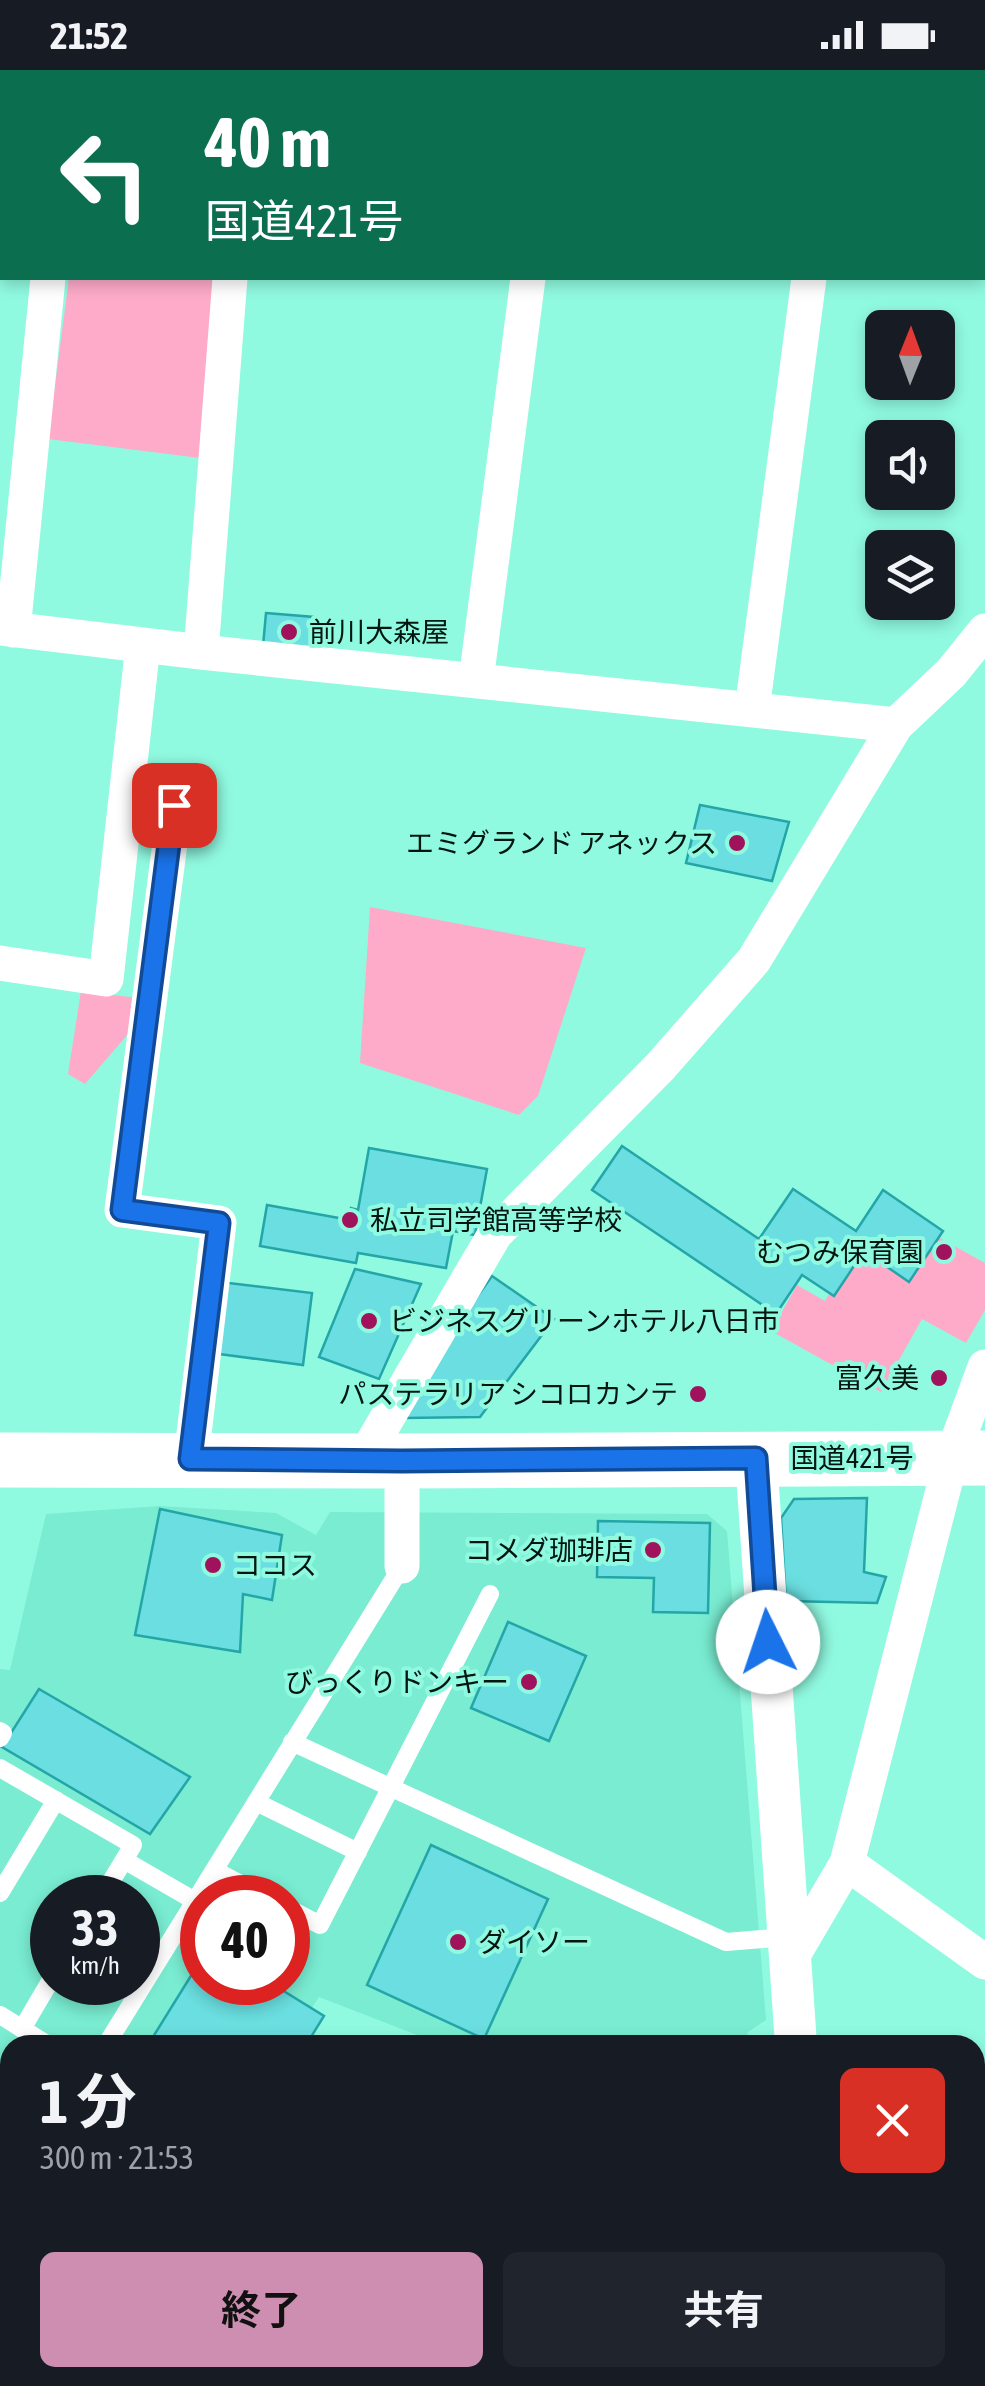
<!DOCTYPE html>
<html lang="ja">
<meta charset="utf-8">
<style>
body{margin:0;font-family:"Asap Condensed","Noto Sans JP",sans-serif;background:#20242c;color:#f1f3f6;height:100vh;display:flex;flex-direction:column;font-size:38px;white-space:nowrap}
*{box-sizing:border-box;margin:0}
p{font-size:32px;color:#9ea1a6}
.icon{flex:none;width:55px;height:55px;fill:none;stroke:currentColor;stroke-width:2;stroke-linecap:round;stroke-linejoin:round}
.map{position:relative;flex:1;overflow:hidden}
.side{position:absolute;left:0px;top:1965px;width:985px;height:352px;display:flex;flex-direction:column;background:#171b24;border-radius:30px 30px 0 0;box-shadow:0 5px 15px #0003}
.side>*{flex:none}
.hud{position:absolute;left:0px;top:0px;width:985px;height:210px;box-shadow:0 5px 15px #0003;background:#0b6e4f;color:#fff;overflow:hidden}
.needle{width:65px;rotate:1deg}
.fabs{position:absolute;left:865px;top:240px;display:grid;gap:20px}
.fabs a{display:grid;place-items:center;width:90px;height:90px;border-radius:15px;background:#171b24;box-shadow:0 5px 15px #0003;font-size:50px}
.speed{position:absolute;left:30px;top:1805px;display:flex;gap:20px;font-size:50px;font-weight:700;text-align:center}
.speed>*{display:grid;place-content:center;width:130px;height:130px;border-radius:50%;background:#171b24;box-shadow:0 5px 15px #0003;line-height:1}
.speed small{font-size:25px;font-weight:400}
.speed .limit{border:15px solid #d22;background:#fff;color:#111}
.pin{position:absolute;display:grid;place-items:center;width:85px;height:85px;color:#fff;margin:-42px;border-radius:20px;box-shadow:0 5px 15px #0006}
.me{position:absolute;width:110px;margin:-55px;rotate:356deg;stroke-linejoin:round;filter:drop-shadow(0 0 8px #0008)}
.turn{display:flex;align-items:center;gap:35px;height:210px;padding:0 40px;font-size:45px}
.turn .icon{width:130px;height:130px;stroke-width:2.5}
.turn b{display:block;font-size:70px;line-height:85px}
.round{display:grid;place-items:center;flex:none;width:105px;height:105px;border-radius:15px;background:#20242c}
.overview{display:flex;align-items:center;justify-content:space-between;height:170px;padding:0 40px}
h1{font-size:60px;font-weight:700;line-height:75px}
.action{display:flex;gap:20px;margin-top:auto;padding:20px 40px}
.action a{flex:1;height:115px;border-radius:15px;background:#cd8eb1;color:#111;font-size:40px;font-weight:700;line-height:115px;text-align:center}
.action a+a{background:#20242c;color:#f1f3f6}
.status{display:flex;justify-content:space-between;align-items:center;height:70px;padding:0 50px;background:#171b24;direction:ltr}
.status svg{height:28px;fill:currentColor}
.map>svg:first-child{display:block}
.built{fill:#79ecd1;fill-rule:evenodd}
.green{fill:#fdabc9}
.building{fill:#6adee0;stroke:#24a6a8;stroke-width:2.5}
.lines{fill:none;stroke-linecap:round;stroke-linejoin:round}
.service{stroke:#fff;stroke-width:18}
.minor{stroke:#fff;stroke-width:35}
.tertiary{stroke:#fff;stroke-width:42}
.trunk{stroke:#fff;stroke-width:55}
.route-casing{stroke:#114b97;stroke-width:25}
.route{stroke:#1a73e8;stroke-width:18}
.poi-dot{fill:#a0125c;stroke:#90fae0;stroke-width:4}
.labels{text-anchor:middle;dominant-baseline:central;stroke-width:8;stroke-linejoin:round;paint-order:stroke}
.poi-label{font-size:28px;fill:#011611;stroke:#90fae0;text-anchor:end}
.street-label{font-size:28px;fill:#011611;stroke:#90fae0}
</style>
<div class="status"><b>21:52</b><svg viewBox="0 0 49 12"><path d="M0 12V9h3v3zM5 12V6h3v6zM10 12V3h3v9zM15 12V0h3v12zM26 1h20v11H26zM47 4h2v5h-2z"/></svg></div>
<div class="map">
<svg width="985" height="2316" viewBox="0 0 985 2316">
<rect width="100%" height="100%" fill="#90fae0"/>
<!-- built -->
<path class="built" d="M 160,1436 L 276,1443 L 316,1465 L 330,1442 L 707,1444 L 727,1461 L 766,1950 L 748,1962 L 745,1975 L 443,1975 L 319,1927 L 287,1975 L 10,1975 L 10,2130 L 0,2124 L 0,1599 L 10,1600 L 46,1444 ZM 52,1828 L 138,1828 L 138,1912 L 52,1912 ZM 202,1828 L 288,1828 L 288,1912 L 202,1912 Z"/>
<!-- green -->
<path class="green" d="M 69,208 L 213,208 L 200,388 L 48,369 Z
M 370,837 L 586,878 L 538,1026 L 519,1045 L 360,993 Z
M 81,921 L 146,929 L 141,949 L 85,1014 L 68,1004 Z
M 929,1162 L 985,1193 L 985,1240 L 966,1273 L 922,1249 L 881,1322 L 771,1261 L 797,1215 L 825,1231 L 858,1172 Z"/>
<!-- building -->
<path class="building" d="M 266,543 L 314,547 L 312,580 L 263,576 Z
M 700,735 L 789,752 L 772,811 L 686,793 Z
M 622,1076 L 759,1169 L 793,1119 L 856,1161 L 883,1120 L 943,1161 L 909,1212 L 864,1181 L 834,1226 L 802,1205 L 776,1244 L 592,1120 Z
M 369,1078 L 487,1099 L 475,1165 L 453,1161 L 446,1198 L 358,1183 L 356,1193 L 260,1176 L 267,1135 L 350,1150 L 351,1138 L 358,1140 Z
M 355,1199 L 421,1214 L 379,1309 L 319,1287 Z
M 492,1206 L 554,1249 L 480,1347 L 404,1348 L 422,1303 Z
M 220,1212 L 312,1223 L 303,1295 L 211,1283 Z
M 867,1428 L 864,1502 L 886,1507 L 877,1533 L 786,1531 L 781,1448 L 794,1429 Z
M 160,1439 L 282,1465 L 272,1530 L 243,1524 L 240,1582 L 135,1565 Z
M 598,1451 L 710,1453 L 708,1543 L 653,1542 L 654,1508 L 597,1507 Z
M 508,1552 L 586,1586 L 549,1671 L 471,1638 Z
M 39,1619 L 190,1707 L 150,1764 L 2,1677 Z
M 431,1775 L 548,1829 L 484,1969 L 367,1915 Z
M 202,1888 L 202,1912 L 269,1912 L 324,1946 L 306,1975 L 148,1975 Z
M 0,2011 L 10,2018 L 10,2091 L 0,2106 Z
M 680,2308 L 759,2308 L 766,2316 L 686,2316 Z"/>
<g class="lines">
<!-- service -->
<path class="service" d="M 0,1661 L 3,1663 L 0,1668
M 292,1672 L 726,1872 L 787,1867
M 0,1698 L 133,1775 L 124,1790 L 195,1831
M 256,1732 L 358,1782
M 214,1800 L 267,1828
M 0,1823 L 56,1730
M 101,1828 L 124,1790
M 288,1838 L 320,1855 L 490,1524
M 0,1945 L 48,1975
M 22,1959 L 52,1908
M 106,1975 L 402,1496
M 306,2308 L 307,2316"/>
<!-- minor -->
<path class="minor" d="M 368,0 L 382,2
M 832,2 L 832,0
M 0,103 L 2,103
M 982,112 L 985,113
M 0,558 L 201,582 L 896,655
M 13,560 L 48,208
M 201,582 L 230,208
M 476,611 L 528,208
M 752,640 L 809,208
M 175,735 L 122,1140 L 219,1153 L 191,1389
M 0,893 L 106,909 L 143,575
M 362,1391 L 495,1164 L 660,997 L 754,890 L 896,655 L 951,603 L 985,561
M 402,1391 L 402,1496
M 847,1793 L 985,1892
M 789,1892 L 847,1793 L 951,1389 L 985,1297
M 781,2308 L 788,2316"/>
<!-- tertiary -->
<path class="tertiary" d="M 756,1388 L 796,1975
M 853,2308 L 856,2316"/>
<!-- trunk -->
<path class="trunk" d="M 0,1390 L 402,1391 L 985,1388"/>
</g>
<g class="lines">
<!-- route casing -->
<g class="route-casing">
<path id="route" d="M 174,735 L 122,1140 L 219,1153 L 190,1389 L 402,1391 L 756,1388 L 768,1572"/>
</g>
<!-- route -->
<use href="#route" class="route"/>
</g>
<!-- markers -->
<g class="poi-dot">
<circle cx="289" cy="562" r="10"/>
<circle cx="737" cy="773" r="10"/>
<circle cx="350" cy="1150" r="10"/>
<circle cx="944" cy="1182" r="10"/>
<circle cx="369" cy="1251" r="10"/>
<circle cx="939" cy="1308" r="10"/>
<circle cx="698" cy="1324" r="10"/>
<circle cx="653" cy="1480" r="10"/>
<circle cx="213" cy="1495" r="10"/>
<circle cx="529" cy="1612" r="10"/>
<circle cx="458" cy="1872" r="10"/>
</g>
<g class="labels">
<!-- poi labels -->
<g class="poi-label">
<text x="309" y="562" text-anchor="start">前川大森屋</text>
<text x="717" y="773">エミグランド アネックス</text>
<text x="370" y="1150" text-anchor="start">私立司学館高等学校</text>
<text x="924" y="1182">むつみ保育園</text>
<text x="389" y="1251" text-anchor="start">ビジネスグリーンホテル八日市</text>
<text x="919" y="1308">富久美</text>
<text x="678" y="1324">パステラリア シコロカンテ</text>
<text x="633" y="1480">コメダ珈琲店</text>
<text x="233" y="1495" text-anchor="start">ココス</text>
<text x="509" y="1612">びっくりドンキー</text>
<text x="478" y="1872" text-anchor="start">ダイソー</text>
</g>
<!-- street labels -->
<g class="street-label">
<text x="852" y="1388">国道421号</text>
</g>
</g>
</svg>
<div class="fabs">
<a><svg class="needle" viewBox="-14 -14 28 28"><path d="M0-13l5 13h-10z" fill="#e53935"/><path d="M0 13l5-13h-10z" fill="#9ea1a6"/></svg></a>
<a><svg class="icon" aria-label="sound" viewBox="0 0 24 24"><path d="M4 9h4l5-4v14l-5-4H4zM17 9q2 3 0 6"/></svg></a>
<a><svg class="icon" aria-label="layers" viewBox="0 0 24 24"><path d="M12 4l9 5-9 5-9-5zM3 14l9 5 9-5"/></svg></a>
</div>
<div class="speed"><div>33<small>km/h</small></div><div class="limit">40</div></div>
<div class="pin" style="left:174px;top:735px;background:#d93025"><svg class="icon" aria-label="arrive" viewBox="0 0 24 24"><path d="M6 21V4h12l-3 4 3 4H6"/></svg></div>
<svg class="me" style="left:768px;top:1572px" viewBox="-20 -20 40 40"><circle r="19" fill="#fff"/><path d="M0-13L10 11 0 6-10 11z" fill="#1a73e8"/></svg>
<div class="hud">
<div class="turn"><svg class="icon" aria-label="left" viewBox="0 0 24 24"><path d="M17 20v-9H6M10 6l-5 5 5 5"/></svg><div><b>40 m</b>国道421号</div></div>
</div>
<section class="side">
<div class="overview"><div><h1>1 分</h1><p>300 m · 21:53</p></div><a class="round" style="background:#d93025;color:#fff"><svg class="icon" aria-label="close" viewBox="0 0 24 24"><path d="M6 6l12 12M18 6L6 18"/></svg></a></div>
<div class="action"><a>終了</a><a>共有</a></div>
</section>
</div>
